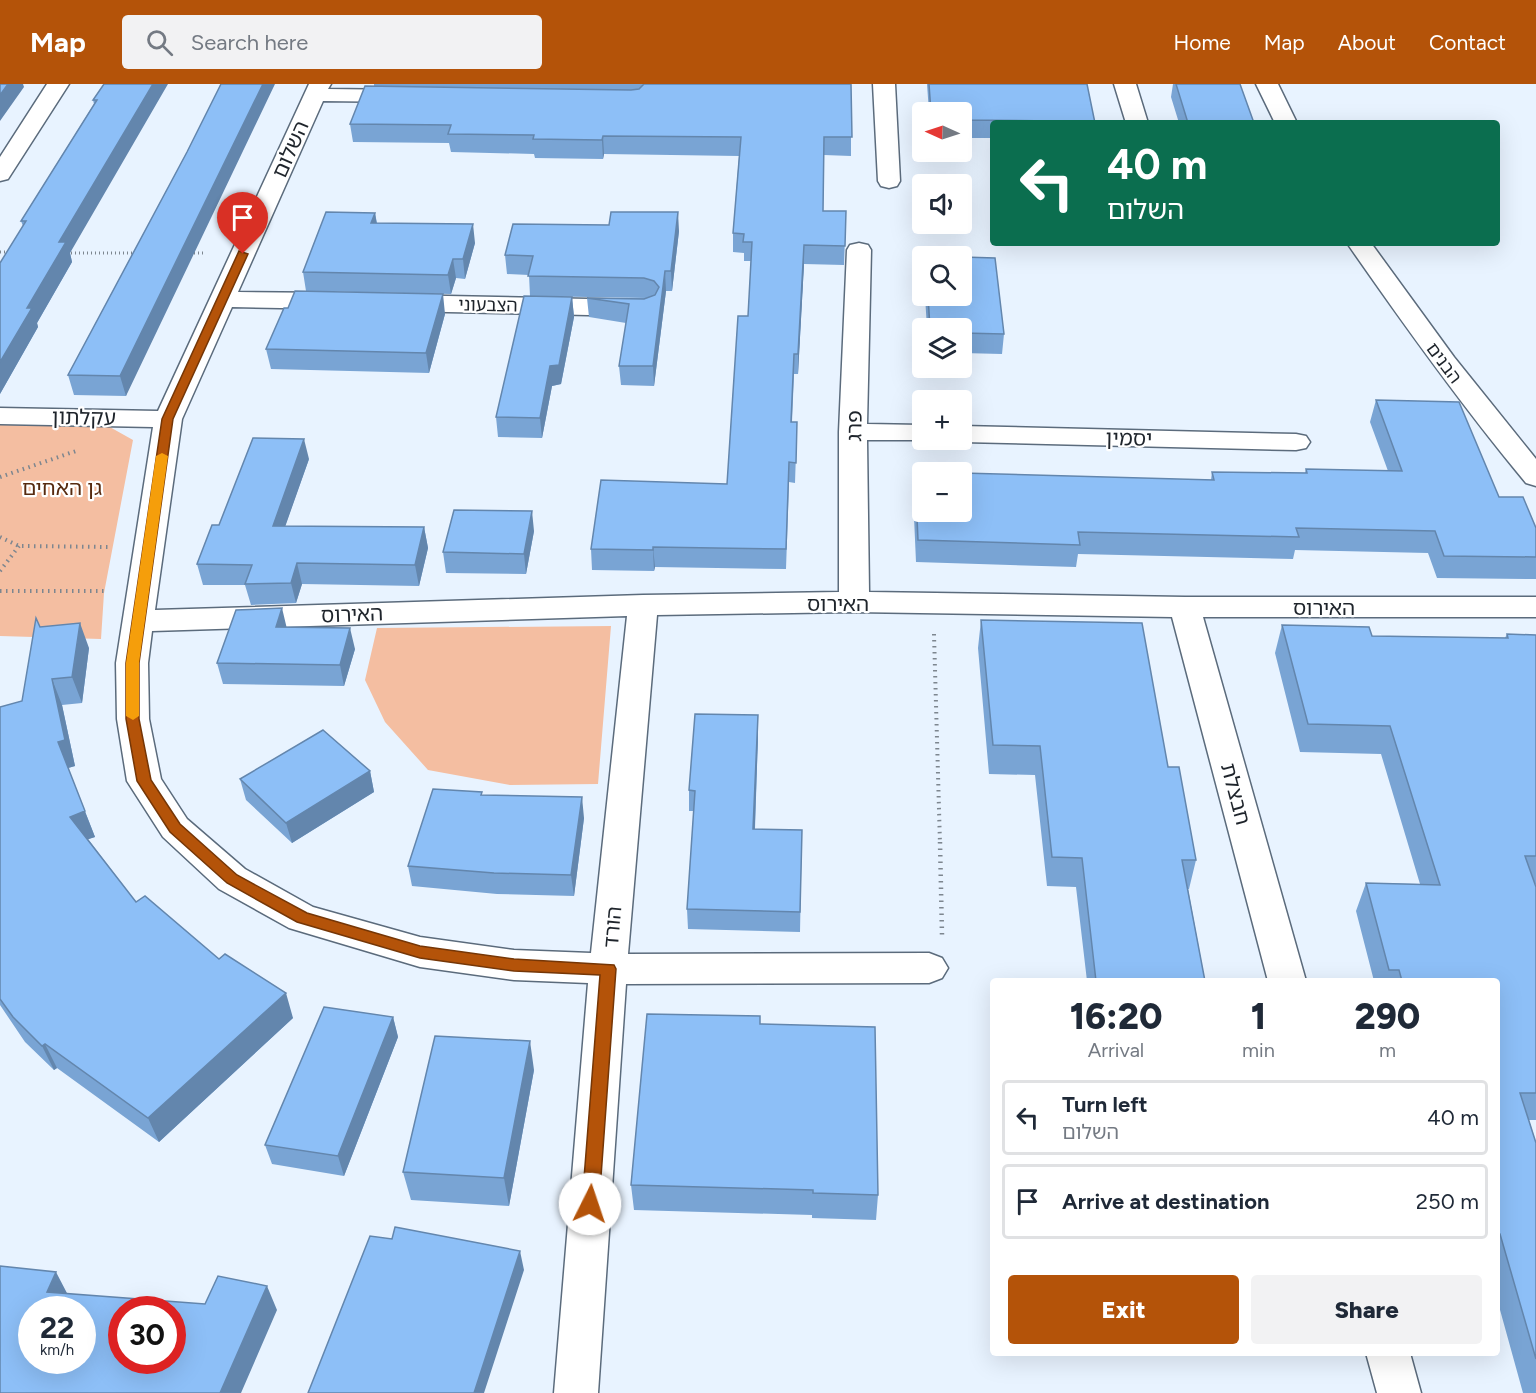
<!DOCTYPE html>
<meta charset="utf-8">
<style>
body{margin:0;font-family:Figtree,"Noto Sans Hebrew",sans-serif;background:#f2f2f3;color:#1f2937;height:100vh;display:flex;flex-direction:column;font-size:22px;white-space:nowrap}
*{box-sizing:border-box;margin:0}
p{font-size:20px;color:#747a83}
.icon{flex:none;width:33px;height:33px;fill:none;stroke:currentColor;stroke-width:2;stroke-linecap:round;stroke-linejoin:round}
.map{position:relative;flex:1;overflow:hidden}
.details{position:absolute;left:990px;top:894px;width:510px;height:378px;display:flex;flex-direction:column;background:#fff;border-radius:6px;box-shadow:0 6px 24px #0002}
.details>*{flex:none}
.guide{position:absolute;left:990px;top:36px;width:510px;height:126px;border-radius:6px;box-shadow:0 6px 24px #0002;background:#0b6e4f;color:#fff;overflow:hidden}
.needle{width:39px;rotate:273deg}
.buttons{position:absolute;left:912px;top:18px;display:grid;gap:12px}
.buttons a{display:grid;place-items:center;width:60px;height:60px;border-radius:6px;background:#fff;box-shadow:0 6px 24px #0002;font-size:30px}
.speed{position:absolute;left:18px;top:1212px;display:flex;gap:12px;font-size:30px;font-weight:700;text-align:center}
.speed>*{display:grid;place-content:center;width:78px;height:78px;border-radius:50%;background:#fff;box-shadow:0 6px 24px #0002;line-height:1}
.speed small{font-size:15px;font-weight:400}
.speed .limit{border:9px solid #d22;background:#fff;color:#111}
.pin{position:absolute;display:grid;place-items:center;width:51px;height:51px;color:#fff;margin:-62px -26px;border-radius:50% 50% 50% 0;rotate:-45deg;box-shadow:0 0 6px #0007}
.pin .icon{rotate:45deg}
.me{position:absolute;width:66px;margin:-33px;rotate:4deg;stroke-linejoin:round;filter:drop-shadow(0 0 4px #0008)}
.turn{display:flex;align-items:center;gap:21px;height:126px;padding:0 18px;font-size:27px}
.turn .icon{width:78px;height:78px;stroke-width:2.5}
.turn b{display:block;font-size:42px;line-height:51px}
.eta{display:flex;justify-content:space-evenly;align-items:center;height:102px;text-align:center}
.eta b{font-size:36px;font-weight:800;line-height:42px}
.cta{display:flex;gap:12px;margin-top:auto;padding:12px 18px}
.cta a{flex:1;height:69px;border-radius:6px;background:#b45309;color:#fff;font-size:24px;font-weight:800;line-height:69px;text-align:center}
.cta a+a{background:#f2f2f3;color:#1f2937}
ul{padding:0;list-style:none}
li{display:flex;align-items:center;gap:18px;height:75px;margin:0 12px 9px;padding:0 6px;border:3px solid #e0e1e3;border-radius:6px}
li div{flex:1}
li b{display:block;font-size:22px}
li em{font-style:normal}
header{display:flex;align-items:center;gap:36px;box-sizing:border-box;height:84px;padding:0 30px;background:#b45309;color:#fff}
header strong{font-size:28px}
nav{display:flex;gap:33px;margin-inline-start:auto;font-size:21px}
.search{width:420px;height:54px;background:#f2f2f3;display:flex;align-items:center;gap:15px;box-sizing:border-box;padding:0 21px;border-radius:6px;color:#747a83;font-size:22px}
.map>svg:first-child{display:block}
.green{fill:#f4bea1}
.lines{fill:none;stroke-linecap:round;stroke-linejoin:round}
.minor-casing{stroke:#5b6b7c;stroke-width:3}
.path-far2{stroke:#7d868f;stroke-width:3;stroke-dasharray:1 3;stroke-linecap:butt}
.path-far1{stroke:#7d868f;stroke-width:4;stroke-dasharray:1.5 4.5;stroke-linecap:butt}
.path{stroke:#7d868f;stroke-width:4.5;stroke-dasharray:1.5 5;stroke-linecap:butt}
.minor{fill:#fff;fill-rule:evenodd}
.wall{fill:#79a4d4}
.shaded-wall{fill:#6386ad}
.building{fill:#8dbff7;stroke:#6386ad;stroke-width:1.5;fill-rule:evenodd}
.route{fill:#b45309;stroke:#753606;stroke-width:1.5}
.slow{fill:#f59e0b}
.labels{text-anchor:middle;dominant-baseline:central;stroke-width:4.5;stroke-linejoin:round;paint-order:stroke}
.far-street-label{font-size:18px;fill:#1e242b;stroke:#fff}
.street-label{font-size:21px;fill:#1e242b;stroke:#fff}
.park-label{font-size:21px;fill:#562a0f;stroke:#fff}
</style>
<header>
<strong>Map</strong>
<div class="search"><svg class="icon" aria-label="search" viewBox="0 0 24 24"><circle cx="10" cy="10" r="6"/><path d="M15 15l6 6"/></svg>Search here</div>
<nav><a>Home</a><a>Map</a><a>About</a><a>Contact</a></nav>
</header>
<div class="map">
<svg width="1536" height="1309" viewBox="0 0 1536 1309">
<rect width="100%" height="100%" fill="#e8f3ff"/>
<!-- green -->
<path class="green" d="M 0,341 L 108,342 L 133,356 L 104,509 L 101,555 L 0,552 Z
M 611,542 L 598,700 L 510,701 L 428,686 L 385,638 L 365,596 L 377,544 Z"/>
<g class="lines">
<!-- minor casing -->
<g class="minor-casing">
<path id="minor" d="M 47,0 L 69,0 L 8,95 L 0,97 L 0,73 Z
M 309,0 L 331,0 L 328,5 L 406,6 L 414,7 L 417,12 L 414,17 L 406,18 L 323,17 L 238,208 L 334,209 L 343,212 L 347,217 L 343,222 L 334,225 L 232,223 L 182,335 L 155,526 L 643,511 L 839,508 L 839,348 L 847,166 L 850,161 L 859,159 L 868,161 L 871,166 L 867,340 L 922,341 L 922,356 L 929,356 L 867,356 L 869,508 L 1185,513 L 1536,513 L 1536,533 L 1203,533 L 1306,897 L 1268,897 L 1172,533 L 854,528 L 657,531 L 628,870 L 929,869 L 942,874 L 948,884 L 942,894 L 929,899 L 626,900 L 598,1309 L 554,1309 L 588,899 L 514,896 L 420,883 L 289,844 L 219,805 L 163,753 L 127,697 L 117,635 L 116,579 L 153,343 L 0,340 L 0,324 L 158,327 ZM 627,532 L 591,869 L 514,866 L 420,853 L 313,823 L 245,785 L 187,735 L 161,695 L 149,635 L 148,579 L 152,547 Z
M 873,0 L 895,0 L 900,97 L 897,102 L 889,104 L 881,102 L 878,97 Z
M 1114,0 L 1136,0 L 1148,39 L 1126,39 Z
M 1256,0 L 1278,0 L 1297,39 L 1275,39 Z
M 1347,159 L 1371,159 L 1454,273 L 1536,375 L 1536,402 L 1526,399 C 1462,322 1404,241 1347,159 Z
M 398,211 L 634,216 L 643,219 L 647,224 L 643,229 L 634,232 L 398,227 L 389,224 L 385,219 L 389,214 Z
M 962,342 L 1296,350 L 1306,352 L 1310,358 L 1306,364 L 1296,366 L 962,358 L 952,356 L 962,356 Z
M 1366,1269 L 1410,1269 L 1421,1309 L 1377,1309 Z"/>
</g>
<!-- path-far2 -->
<path class="path-far2" d="M 0,168 L 11,168
M 67,169 L 137,169
M 190,169 L 206,169"/>
<!-- path-far1 -->
<path class="path-far1" d="M 0,393 L 79,366
M 0,453 L 19,462 L 111,463
M 0,487 L 19,462
M 0,507 L 104,507
M 934,550 L 940,760"/>
<!-- path -->
<path class="path" d="M 940,758 L 942,851"/>
<!-- minor -->
<use href="#minor" class="minor"/>
</g>
<!-- wall -->
<path class="wall" d="M 104,0 L 70,169 L 72,178 L 37,239 L 38,243 L 0,310 L 23,142 L 21,137 L 94,20 L 93,16 Z
M 374,0 L 851,0 L 851,72 L 824,71 L 823,127 L 846,127 L 844,181 L 804,180 L 798,290 L 794,290 L 792,338 L 797,338 L 795,399 L 789,398 L 786,485 L 655,483 L 654,487 L 592,486 L 591,465 L 727,400 L 748,232 L 751,177 L 744,177 L 744,169 L 733,168 L 733,149 L 739,72 L 604,70 L 603,75 L 535,74 L 534,70 L 451,68 L 449,59 L 353,58 L 350,40 L 374,2 Z
M 927,0 L 1087,0 L 1095,39 L 993,39 L 993,54 L 962,54 L 962,28 L 929,28 Z
M 1173,0 L 1240,0 L 1254,39 L 1179,39 L 1171,13 Z
M 187,68 L 126,312 L 74,311 L 68,291 Z
M 375,129 L 377,139 L 475,159 L 465,195 L 456,194 L 451,210 L 306,207 L 303,188 Z
M 679,147 L 672,207 L 666,207 L 654,302 L 621,301 L 619,282 L 626,239 L 589,233 L 587,214 L 646,214 L 530,212 L 529,191 L 507,190 L 505,171 Z
M 925,212 L 962,212 L 1004,250 L 1002,270 L 962,269 L 962,244 L 927,244 Z
M 572,213 L 574,233 L 561,300 L 552,302 L 542,354 L 498,353 L 496,333 Z
M 445,230 L 429,289 L 271,285 L 266,265 Z
M 1376,316 L 1499,413 L 1536,444 L 1536,495 L 1437,494 L 1428,469 L 1295,466 L 1293,475 L 1078,470 L 1076,483 L 916,478 L 913,410 L 915,388 L 1211,396 L 1212,388 L 1305,389 L 1306,385 L 1388,387 L 1370,338 Z
M 309,375 L 285,442 L 424,443 L 428,464 L 419,502 L 302,500 L 296,519 L 251,521 L 245,501 L 203,501 L 197,480 L 219,441 Z
M 534,447 L 526,490 L 446,489 L 443,468 Z
M 981,536 L 1168,683 L 1196,776 L 1189,805 L 1188,805 L 1205,897 L 1087,897 L 1076,803 L 1047,802 L 1035,691 L 989,690 L 978,564 Z
M 1282,541 L 1372,552 L 1505,554 L 1507,550 L 1536,551 L 1536,800 L 1535,800 L 1536,803 L 1536,1036 L 1529,1036 L 1536,1059 L 1536,1309 L 1523,1309 L 1497,1215 L 1497,897 L 1374,897 L 1356,827 L 1366,799 L 1420,800 L 1381,670 L 1300,668 L 1275,569 Z
M 40,543 L 89,564 L 82,619 L 62,621 L 75,682 L 68,684 L 95,753 L 88,755 L 136,818 L 219,875 L 293,934 L 159,1058 L 57,984 L 54,986 L 25,958 L 0,921 L 0,623 L 22,617 Z
M 287,543 L 355,565 L 344,602 L 223,600 L 217,579 Z
M 758,631 L 758,652 L 755,745 L 802,746 L 800,848 L 688,845 L 687,825 L 694,727 L 689,727 L 689,706 Z
M 370,687 L 374,708 L 292,759 L 246,716 L 240,695 Z
M 482,708 L 482,711 L 584,734 L 574,812 L 497,810 L 412,802 L 408,782 Z
M 393,933 L 398,953 L 344,1092 L 272,1080 L 265,1061 Z
M 760,940 L 878,1111 L 876,1136 L 812,1134 L 812,1131 L 634,1126 L 631,1101 Z
M 534,986 L 509,1122 L 411,1116 L 403,1088 Z"/>
<!-- shaded-wall -->
<path class="shaded-wall" d="M 8,0 L 23,0 L 24,3 L 0,37 L 0,11 Z
M 153,0 L 168,0 L 70,169 L 72,178 L 37,239 L 38,243 L 0,310 L 0,278 L 59,158 Z
M 263,0 L 275,0 L 126,312 L 120,292 Z
M 603,52 L 604,70 L 603,75 L 602,56 Z
M 678,128 L 679,147 L 672,207 L 671,187 Z
M 375,129 L 378,148 L 371,139 Z
M 473,140 L 475,159 L 465,195 L 463,175 Z
M 804,161 L 804,180 L 798,290 L 798,270 Z
M 453,175 L 456,194 L 451,210 L 448,191 Z
M 665,187 L 666,207 L 654,302 L 653,282 Z
M 443,210 L 445,230 L 429,289 L 426,269 Z
M 572,213 L 574,233 L 561,300 L 552,302 L 542,354 L 540,334 L 550,282 Z
M 304,355 L 309,375 L 278,463 L 273,442 Z
M 532,427 L 534,447 L 526,490 L 524,470 Z
M 424,443 L 428,464 L 419,502 L 415,481 Z
M 653,463 L 655,483 L 654,487 L 653,466 Z
M 297,479 L 302,500 L 296,519 L 291,499 Z
M 282,524 L 287,545 L 276,543 Z
M 80,539 L 89,564 L 82,619 L 72,593 Z
M 350,544 L 355,565 L 344,602 L 340,581 Z
M 52,595 L 62,621 L 75,682 L 68,684 L 95,753 L 80,758 L 70,733 L 58,658 Z
M 758,631 L 758,652 L 754,766 L 753,745 Z
M 370,687 L 374,708 L 292,759 L 286,739 Z
M 582,713 L 584,734 L 574,812 L 571,791 Z
M 286,909 L 293,934 L 159,1058 L 148,1034 Z
M 393,933 L 398,953 L 344,1092 L 338,1072 Z
M 530,957 L 534,986 L 509,1122 L 504,1094 Z
M 45,960 L 57,984 L 54,986 L 42,962 Z
M 520,1167 L 524,1186 L 484,1309 L 474,1309 Z
M 56,1188 L 69,1213 L 47,1208 Z
M 267,1202 L 277,1226 L 241,1309 L 220,1309 Z"/>
<!-- building -->
<path class="building" d="M 0,0 L 8,0 L 0,11 Z
M 104,0 L 153,0 L 59,158 L 66,158 L 27,224 L 32,224 L 0,278 L 0,179 L 26,137 L 21,137 L 97,16 L 93,16 Z
M 221,0 L 263,0 L 120,292 L 68,291 L 187,68 Z
M 644,0 L 851,0 L 852,53 L 824,53 L 823,127 L 846,127 L 845,162 L 804,161 L 798,270 L 794,270 L 791,338 L 797,338 L 796,379 L 789,378 L 786,465 L 653,463 L 653,466 L 591,465 L 601,396 L 727,400 L 738,232 L 748,232 L 752,158 L 743,158 L 744,150 L 733,149 L 741,53 L 603,52 L 602,56 L 533,55 L 534,51 L 448,50 L 451,41 L 350,40 L 365,2 L 631,6 L 639,5 Z
M 929,0 L 1087,0 L 1095,39 L 1054,39 L 1054,37 L 962,36 L 962,28 L 931,28 Z
M 1176,0 L 1240,0 L 1254,39 L 1188,39 Z
M 326,128 L 375,129 L 371,139 L 473,140 L 463,175 L 453,175 L 448,191 L 303,188 Z
M 611,128 L 678,128 L 671,187 L 665,187 L 653,282 L 619,282 L 629,220 L 587,214 L 644,215 L 655,211 L 659,203 L 654,197 L 644,194 L 528,192 L 533,172 L 505,171 L 513,140 L 609,141 Z
M 962,173 L 995,174 L 1004,250 L 962,249 L 962,244 L 930,244 L 928,212 L 962,212 Z
M 295,207 L 443,210 L 426,269 L 266,265 L 284,224 L 288,224 Z
M 524,212 L 572,213 L 559,281 L 550,282 L 540,334 L 496,333 Z
M 1376,316 L 1459,318 L 1499,413 L 1523,413 L 1536,444 L 1536,473 L 1444,472 L 1435,447 L 1296,444 L 1299,453 L 1078,448 L 1080,461 L 918,456 L 915,388 L 934,388 L 922,388 L 922,428 L 962,428 L 962,389 L 1214,396 L 1212,388 L 1307,389 L 1306,385 L 1402,387 Z
M 253,354 L 304,355 L 273,442 L 424,443 L 415,481 L 297,479 L 291,499 L 245,500 L 252,481 L 197,480 L 212,441 L 219,441 Z
M 454,426 L 532,427 L 524,470 L 443,468 Z
M 282,524 L 276,543 L 350,544 L 340,581 L 217,579 L 236,526 Z
M 36,534 L 40,543 L 80,539 L 72,593 L 52,595 L 65,656 L 58,658 L 85,727 L 70,733 L 136,818 L 145,812 L 219,875 L 225,870 L 286,909 L 148,1034 L 45,960 L 42,962 L 13,933 L 0,915 L 0,623 L 22,617 Z
M 981,536 L 1142,539 L 1168,683 L 1179,683 L 1196,776 L 1182,776 L 1205,897 L 1096,897 L 1082,774 L 1052,773 L 1040,662 L 993,661 Z
M 1282,541 L 1369,543 L 1372,552 L 1508,554 L 1507,550 L 1536,551 L 1536,772 L 1525,772 L 1536,803 L 1536,1009 L 1520,1009 L 1536,1059 L 1536,1275 L 1500,1150 L 1497,1150 L 1497,897 L 1402,897 L 1399,886 L 1389,886 L 1366,799 L 1440,801 L 1390,642 L 1308,640 Z
M 695,630 L 758,631 L 753,745 L 802,746 L 800,828 L 687,825 L 695,707 L 689,706 Z
M 323,646 L 370,687 L 286,739 L 240,695 Z
M 433,705 L 482,708 L 481,711 L 582,713 L 571,791 L 494,789 L 408,782 Z
M 324,923 L 393,933 L 338,1072 L 265,1061 Z
M 647,930 L 760,932 L 760,940 L 875,943 L 878,1111 L 813,1109 L 813,1106 L 631,1101 Z
M 435,952 L 530,957 L 504,1094 L 403,1088 Z
M 395,1143 L 520,1167 L 474,1309 L 308,1309 L 370,1152 L 392,1155 Z
M 0,1182 L 56,1188 L 47,1208 L 205,1220 L 218,1192 L 267,1202 L 220,1309 L 0,1309 ZM 32,1226 L 82,1226 L 82,1276 L 32,1276 ZM 122,1226 L 172,1226 L 172,1276 L 122,1276 Z"/>
<!-- route -->
<path class="route" d="M 239,167 L 248,170 L 173,335 L 139,579 L 139,635 L 151,696 L 180,740 L 237,791 L 307,829 L 420,862 L 514,875 L 614,881 L 616,885 L 599,1120 L 596,1126 L 590,1128 L 584,1126 L 582,1120 L 600,891 L 514,887 L 420,874 L 297,838 L 227,799 L 170,748 L 137,697 L 126,635 L 126,579 L 162,335 Z"/>
<!-- slow -->
<path class="slow" d="M 162,369 L 168,372 L 139,579 L 139,632 L 133,636 L 126,632 L 126,579 L 156,372 Z"/>
<g class="labels">
<!-- far-street labels -->
<g class="far-street-label">
<text transform="translate(488 221) rotate(1)">הצבעוני</text>
<text transform="translate(1444 279) rotate(53)">הבנים</text>
</g>
<!-- street labels -->
<g class="street-label">
<text transform="translate(290 65) rotate(-66)">השלום</text>
<text transform="translate(84 333) rotate(1)">עקלתון</text>
<text transform="translate(854 342) rotate(-89)">פרג</text>
<text transform="translate(1129 354) rotate(1)">יסמין</text>
<text x="838" y="519">האירוס</text>
<text x="1324" y="523">האירוס</text>
<text transform="translate(352 530) rotate(-2)">האירוס</text>
<text transform="translate(1236 710) rotate(75)">חבצלת</text>
<text transform="translate(612 843) rotate(-85)">הורד</text>
</g>
<!-- park labels -->
<g class="park-label">
<text x="62" y="403">גן האחים</text>
</g>
</g>
</svg>
<div class="buttons">
<a><svg class="needle" viewBox="-14 -14 28 28"><path d="M0-13l5 13h-10z" fill="#e53935"/><path d="M0 13l5-13h-10z" fill="#747a83"/></svg></a>
<a><svg class="icon" aria-label="sound" viewBox="0 0 24 24"><path d="M4 9h4l5-4v14l-5-4H4zM17 9q2 3 0 6"/></svg></a>
<a><svg class="icon" aria-label="search" viewBox="0 0 24 24"><circle cx="10" cy="10" r="6"/><path d="M15 15l6 6"/></svg></a>
<a><svg class="icon" aria-label="layers" viewBox="0 0 24 24"><path d="M12 4l9 5-9 5-9-5zM3 14l9 5 9-5"/></svg></a>
<a>+</a>
<a>−</a>
</div>
<div class="speed"><div>22<small>km/h</small></div><div class="limit">30</div></div>
<div class="pin" style="left:243px;top:170px;background:#d93025"><svg class="icon" aria-label="arrive" viewBox="0 0 24 24"><path d="M6 21V4h12l-3 4 3 4H6"/></svg></div>
<svg class="me" style="left:590px;top:1120px" viewBox="-20 -20 40 40"><circle r="19" fill="#fff"/><path d="M0-13L10 11 0 6-10 11z" fill="#b45309"/></svg>
<div class="guide">
<div class="turn"><svg class="icon" aria-label="left" viewBox="0 0 24 24"><path d="M17 20v-9H6M10 6l-5 5 5 5"/></svg><div><b>40 m</b>השלום</div></div>
</div>
<section class="details">
<div class="eta">
<div><b>16:20</b><p>Arrival</p></div>
<div><b>1</b><p>min</p></div>
<div><b>290</b><p>m</p></div>
</div>
<ul>
<li><svg class="icon" aria-label="left" viewBox="0 0 24 24"><path d="M17 20v-9H6M10 6l-5 5 5 5"/></svg><div><b>Turn left</b><p>השלום</p></div><em>40 m</em></li>
<li><svg class="icon" aria-label="arrive" viewBox="0 0 24 24"><path d="M6 21V4h12l-3 4 3 4H6"/></svg><div><b>Arrive at destination</b></div><em>250 m</em></li>
</ul>
<div class="cta"><a>Exit</a><a>Share</a></div>
</section>
</div>
